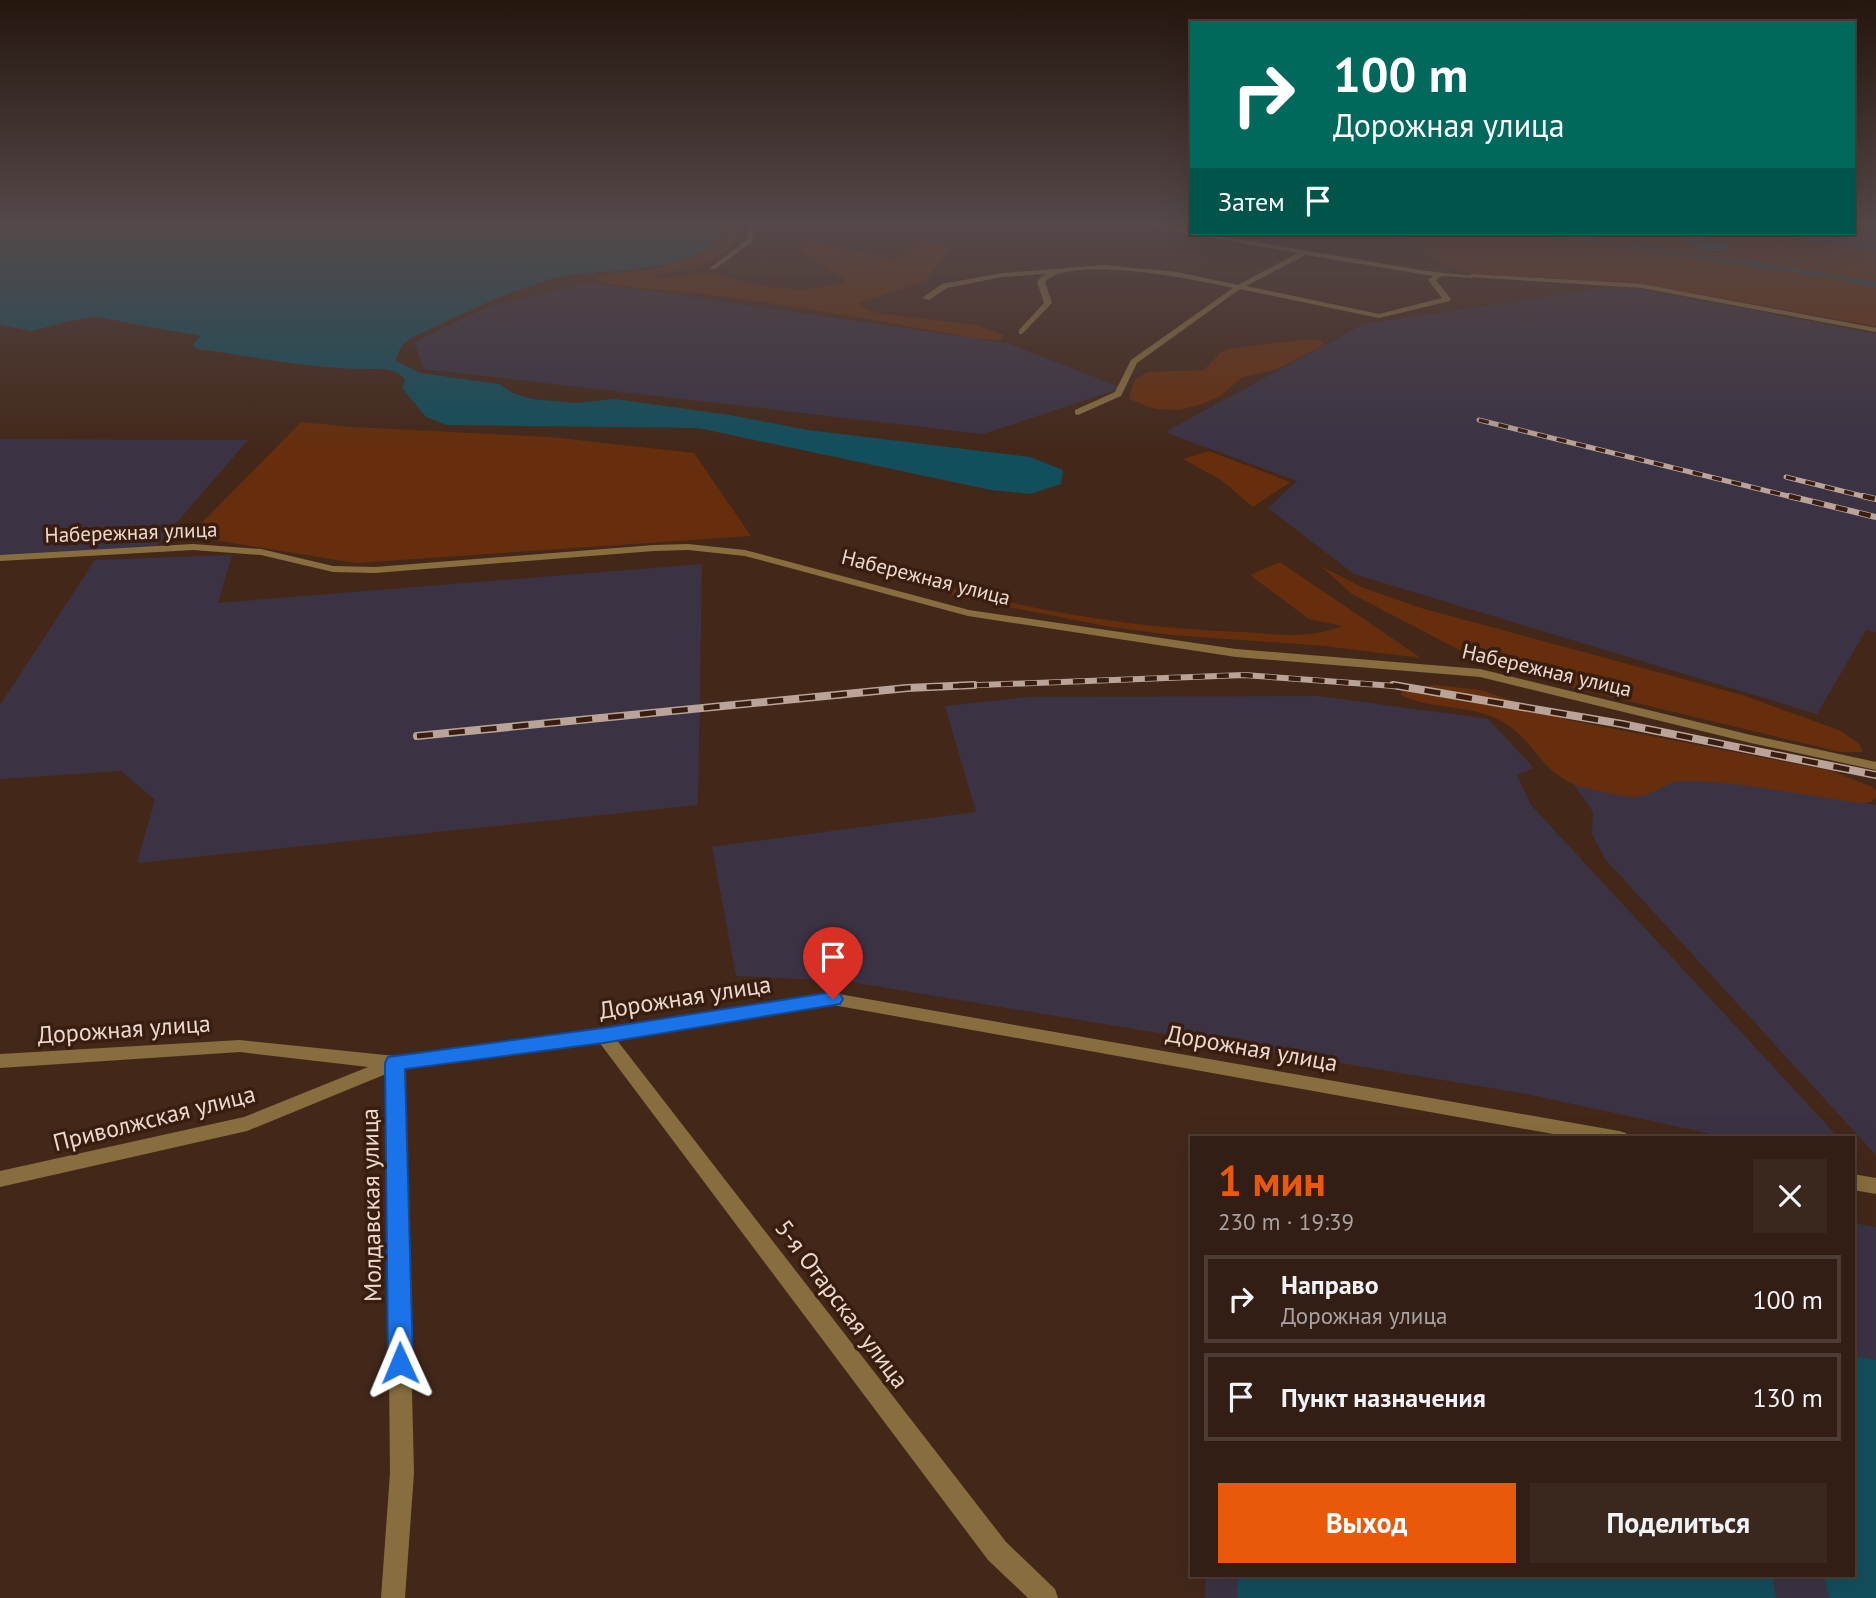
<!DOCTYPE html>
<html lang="ru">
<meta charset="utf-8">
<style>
body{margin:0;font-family:"PT Sans",sans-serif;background:#3a271d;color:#f1f3f6;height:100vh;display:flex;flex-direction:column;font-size:26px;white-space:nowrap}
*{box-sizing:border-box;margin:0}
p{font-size:23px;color:#a8a2a0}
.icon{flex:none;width:38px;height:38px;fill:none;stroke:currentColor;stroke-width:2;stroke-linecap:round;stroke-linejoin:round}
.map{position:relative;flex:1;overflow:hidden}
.details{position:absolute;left:1190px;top:1136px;width:665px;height:441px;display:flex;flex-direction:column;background:#321e14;border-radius:0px;box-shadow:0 7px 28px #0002,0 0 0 2px #4d3c34}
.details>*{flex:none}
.hud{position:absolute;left:1190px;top:21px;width:665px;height:214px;border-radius:0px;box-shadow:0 7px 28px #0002,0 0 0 2px #4d3c34;background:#00695c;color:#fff;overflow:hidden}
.pin{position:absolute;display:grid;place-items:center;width:60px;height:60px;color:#fff;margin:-72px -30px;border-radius:50% 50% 50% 0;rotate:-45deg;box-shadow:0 0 7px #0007}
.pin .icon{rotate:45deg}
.me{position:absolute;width:77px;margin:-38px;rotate:359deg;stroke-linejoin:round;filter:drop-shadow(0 0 5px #0008)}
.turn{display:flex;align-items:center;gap:24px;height:147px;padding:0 28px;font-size:32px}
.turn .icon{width:91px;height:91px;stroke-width:2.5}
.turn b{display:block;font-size:49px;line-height:60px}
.then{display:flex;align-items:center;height:66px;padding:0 28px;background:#0003;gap:14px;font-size:26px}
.round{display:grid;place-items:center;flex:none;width:74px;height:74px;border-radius:0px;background:#3a271d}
.summary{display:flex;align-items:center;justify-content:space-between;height:119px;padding:0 28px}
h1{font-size:42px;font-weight:700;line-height:52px;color:#ea580c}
.primary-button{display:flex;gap:14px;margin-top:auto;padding:14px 28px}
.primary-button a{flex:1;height:80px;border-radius:0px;background:#ea580c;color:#fff;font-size:28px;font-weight:700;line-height:80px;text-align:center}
.primary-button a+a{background:#3a271d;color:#f1f3f6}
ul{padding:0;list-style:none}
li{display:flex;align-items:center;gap:21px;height:88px;margin:0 14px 10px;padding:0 14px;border:4px solid #4d3c34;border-radius:0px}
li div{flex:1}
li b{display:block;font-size:26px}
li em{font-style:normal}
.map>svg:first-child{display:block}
.industrial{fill:#3b3344}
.green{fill:#662e0d}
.water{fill:#134e5c}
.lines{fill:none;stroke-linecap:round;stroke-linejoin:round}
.minor{fill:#886e3e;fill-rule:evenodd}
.tertiary{fill:#886e3e;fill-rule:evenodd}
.rail-far2-casing{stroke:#baa49a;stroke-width:5}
.rail-far1-casing{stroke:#baa49a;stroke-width:6}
.rail-casing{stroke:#baa49a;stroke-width:8}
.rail-far2{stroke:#391e10;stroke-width:3.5;stroke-dasharray:10;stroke-linecap:butt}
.rail-far1{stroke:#391e10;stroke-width:4.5;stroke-dasharray:12;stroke-linecap:butt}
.rail{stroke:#391e10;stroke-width:5;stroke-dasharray:16;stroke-linecap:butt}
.route{fill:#1a73e8;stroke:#114b97;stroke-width:2}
.labels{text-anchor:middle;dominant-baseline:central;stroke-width:7;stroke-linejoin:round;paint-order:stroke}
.street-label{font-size:21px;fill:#ebd8cf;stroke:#391e10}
.near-street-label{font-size:24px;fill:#ebd8cf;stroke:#391e10}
</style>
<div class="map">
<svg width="1876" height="1598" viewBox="0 0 1876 1598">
<rect width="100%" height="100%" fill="#43281a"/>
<!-- industrial -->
<path class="industrial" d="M 1853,225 L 1876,225 L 1876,254 L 1761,233 L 1853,233 Z
M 592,283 L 1007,343 L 1122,388 L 983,434 L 424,369 L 414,342 L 490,306 Z
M 1599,289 L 1638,289 L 1876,334 L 1876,632 L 1866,630 L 1817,714 L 1354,574 L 1268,508 L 1297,481 L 1165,432 L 1364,324 Z
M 0,439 L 248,440 L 153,550 L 0,557 Z
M 232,555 L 218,603 L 702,564 L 698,805 L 137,863 L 155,800 L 121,771 L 0,779 L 0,705 L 95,560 Z
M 1318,696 L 1488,719 L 1534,768 L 1517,775 L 1531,805 L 1838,1137 L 1725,1137 L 1527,1094 L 845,981 L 736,976 L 712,847 L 976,812 L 945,706 L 1029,697 Z
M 1559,762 L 1677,766 L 1876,805 L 1876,1155 L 1606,860 L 1592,834 L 1593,812 Z
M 1853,1223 L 1876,1227 L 1876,1598 L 1205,1598 L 1206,1575 L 1853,1575 Z"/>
<!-- green -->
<path class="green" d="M 722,225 L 739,225 C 740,262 685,268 658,275 L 655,278 C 677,277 699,272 720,275 C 729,276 738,281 747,283 C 776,289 815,293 844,282 L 844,279 L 802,253 L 802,246 L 820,244 L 895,260 C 911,248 925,239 945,244 L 947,251 L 926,281 L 859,303 L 867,310 L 876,313 L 976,325 L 1004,335 L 1000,340 L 972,338 C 872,319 770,301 668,290 C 651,288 607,288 595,277 L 660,268 L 697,254 L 713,247 L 722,236 Z
M 1398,233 L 1527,233 L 1835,278 L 1876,287 L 1876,326 L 1642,284 L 1469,273 L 1443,265 Z
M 1547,233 L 1670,233 L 1715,253 L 1722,253 L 1694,237 L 1679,233 L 1761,233 L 1875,253 L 1876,282 C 1766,264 1656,250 1547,233 Z
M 1307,339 L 1321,341 L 1325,345 L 1278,369 L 1243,377 L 1220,396 L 1203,404 L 1179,410 L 1155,409 L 1129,399 L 1134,380 L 1148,372 L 1204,370 L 1220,353 L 1228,349 Z
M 301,422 L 352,427 L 550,437 L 694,453 L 751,536 L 356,563 L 189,536 Z
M 1209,451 L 1290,482 L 1253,507 L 1221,480 L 1183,459 Z
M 1280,562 L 1421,658 L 1324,646 L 1171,635 L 1111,627 L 957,597 L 897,573 C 1010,607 1125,628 1242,632 C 1278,634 1308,640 1342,626 L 1309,619 L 1250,575 Z
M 1321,566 L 1361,587 L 1421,608 L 1742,695 L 1841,731 L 1859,744 L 1863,752 L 1841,752 L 1578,689 L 1486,664 L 1352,594 Z
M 1434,685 L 1481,690 L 1568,720 L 1832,771 L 1872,787 L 1876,791 L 1876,798 L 1871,802 L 1859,803 C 1802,795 1744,782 1685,781 C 1669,780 1661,790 1646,795 C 1631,800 1609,793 1594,790 C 1540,780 1541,745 1503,722 C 1471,703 1432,711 1401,695 L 1402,689 Z"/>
<!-- water -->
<path class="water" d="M 0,225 L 722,225 C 720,275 594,268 559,277 C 518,287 477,307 439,325 C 429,330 415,335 406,342 C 400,347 397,354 396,361 L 420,373 L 499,384 L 513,393 L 531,399 L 575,403 L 615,399 L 730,415 L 808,430 L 1030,457 L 1063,470 L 1061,484 L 1030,494 L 991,490 L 698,428 L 447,425 L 426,417 L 402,388 L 405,380 C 397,367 379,369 366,369 C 310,369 253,356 197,349 L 193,345 L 200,336 L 97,317 L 69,321 L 32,331 L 0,325 Z
M 1527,233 L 1547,233 L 1697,256 L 1749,261 L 1876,282 L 1876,287 L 1835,278 Z
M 1670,233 L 1721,243 L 1728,245 L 1727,251 L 1707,251 Z
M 1853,1356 L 1876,1360 L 1876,1598 L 1829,1598 L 1824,1575 L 1853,1575 Z
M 1238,1575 L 1772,1575 L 1776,1598 L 1237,1598 Z"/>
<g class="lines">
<!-- minor -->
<path class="minor" d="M 749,225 L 755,225 L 752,242 L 715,269 L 711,269 L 711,267 L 747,240 Z
M 1139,225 L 1155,225 L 1427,271 L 1474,276 L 1471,278 L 1442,276 L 1436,280 L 1451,299 L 1450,301 L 1379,318 L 1240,289 L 1137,363 L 1121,396 L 1078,415 L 1075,414 L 1075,410 L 1115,392 L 1131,360 L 1233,288 C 1196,280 1071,254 1045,282 L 1052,303 L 1022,334 L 1019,334 L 1019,330 L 1044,303 L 1037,282 L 1041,277 L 1046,274 L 1002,277 L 947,288 L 929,300 L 922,298 L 942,284 L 1002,273 L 1104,265 L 1177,272 L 1238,285 L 1298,253 ZM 1306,255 L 1433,276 L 1428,280 L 1442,298 L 1379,314 L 1246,286 Z
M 193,544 L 261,549 L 333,566 L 375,567 L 654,545 L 688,544 L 745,550 L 969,610 L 1236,649 L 1480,669 L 1751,735 L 1876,762 L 1876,770 L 1751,743 L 1480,677 L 1236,657 L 968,616 L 745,556 L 688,550 L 654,551 L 375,573 L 333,572 L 261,555 L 193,550 L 0,561 L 0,555 Z
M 833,993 L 1619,1131 L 1626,1133 L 1628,1138 L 1575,1138 L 833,1005 L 616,1039 L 1006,1542 L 1055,1589 L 1058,1598 L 1028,1598 L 988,1560 L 599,1042 L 404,1068 L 414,1473 L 405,1598 L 381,1598 L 390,1473 L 386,1074 L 247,1131 L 0,1187 L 0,1171 L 244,1117 L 368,1067 L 240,1052 L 0,1068 L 0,1054 L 240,1040 L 395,1056 L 603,1029 Z
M 1853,1174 L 1876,1178 L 1876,1194 L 1853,1190 Z"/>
<!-- tertiary -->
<path class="tertiary" d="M 1471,274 L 1642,284 L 1876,328 L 1876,332 L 1642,288 L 1469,277 Z"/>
<!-- rail-far2 casing -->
<g class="rail-far2-casing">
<path id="rail-far2" d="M 1479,420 L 1796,498
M 1786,477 L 1870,498"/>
</g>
<!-- rail-far1 casing -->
<g class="rail-far1-casing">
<path id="rail-far1" d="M 1789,496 L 1876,517
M 1863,496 L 1876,499
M 929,687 L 1244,675 L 1408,687"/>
</g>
<!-- rail casing -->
<g class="rail-casing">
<path id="rail" d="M 1393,685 L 1622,724 L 1876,775
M 417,736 L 907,688 L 974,685"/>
</g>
<!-- rail-far2 -->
<use href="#rail-far2" class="rail-far2"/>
<!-- rail-far1 -->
<use href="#rail-far1" class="rail-far1"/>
<!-- rail -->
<use href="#rail" class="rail"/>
</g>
<!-- sky -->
<linearGradient id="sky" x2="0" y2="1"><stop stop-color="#25160e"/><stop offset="0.5" stop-color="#554849"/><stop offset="1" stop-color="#554849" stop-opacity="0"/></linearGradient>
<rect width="1876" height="449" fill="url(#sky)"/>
<!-- route -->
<path class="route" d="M 833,992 L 840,994 L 843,999 L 840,1004 L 603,1043 L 405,1069 L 413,1363 L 409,1371 L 400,1375 L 392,1371 L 388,1363 L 385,1063 L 388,1057 L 603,1028 Z"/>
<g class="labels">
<!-- street labels -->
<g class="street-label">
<text transform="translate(131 532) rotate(-2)">Набережная улица</text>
<text transform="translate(926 577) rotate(14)">Набережная улица</text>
<text transform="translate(1547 670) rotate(13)">Набережная улица</text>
</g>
<!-- near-street labels -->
<g class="near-street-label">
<text transform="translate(685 997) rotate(-9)">Дорожная улица</text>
<text transform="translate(124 1029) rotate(-4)">Дорожная улица</text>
<text transform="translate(1252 1048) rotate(10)">Дорожная улица</text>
<text transform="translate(154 1118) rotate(-14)">Приволжская улица</text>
<text transform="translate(371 1205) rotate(-91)">Молдавская улица</text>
<text transform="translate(842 1304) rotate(53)">5-я Отарская улица</text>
</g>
</g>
</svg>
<div class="pin" style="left:833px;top:999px;background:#d93025"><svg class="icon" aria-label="arrive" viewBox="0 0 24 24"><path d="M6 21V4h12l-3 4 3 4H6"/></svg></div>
<svg class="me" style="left:400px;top:1363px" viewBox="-20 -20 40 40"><path d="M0-17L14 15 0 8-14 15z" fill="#1a73e8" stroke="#fff" stroke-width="4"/></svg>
<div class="hud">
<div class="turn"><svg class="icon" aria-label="right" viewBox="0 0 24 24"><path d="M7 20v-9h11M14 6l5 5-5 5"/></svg><div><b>100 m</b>Дорожная улица</div></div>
<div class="then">Затем<svg class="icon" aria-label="arrive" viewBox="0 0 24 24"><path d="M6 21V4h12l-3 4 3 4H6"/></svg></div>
</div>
<section class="details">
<div class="summary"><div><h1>1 мин</h1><p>230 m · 19:39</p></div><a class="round"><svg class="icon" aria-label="close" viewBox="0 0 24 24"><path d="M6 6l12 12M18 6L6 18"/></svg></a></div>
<ul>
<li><svg class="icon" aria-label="right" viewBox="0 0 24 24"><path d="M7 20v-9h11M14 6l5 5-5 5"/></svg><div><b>Направо</b><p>Дорожная улица</p></div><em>100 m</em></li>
<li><svg class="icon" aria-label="arrive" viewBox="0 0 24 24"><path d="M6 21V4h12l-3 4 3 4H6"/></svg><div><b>Пункт назначения</b></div><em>130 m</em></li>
</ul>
<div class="primary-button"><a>Выход</a><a>Поделиться</a></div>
</section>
</div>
